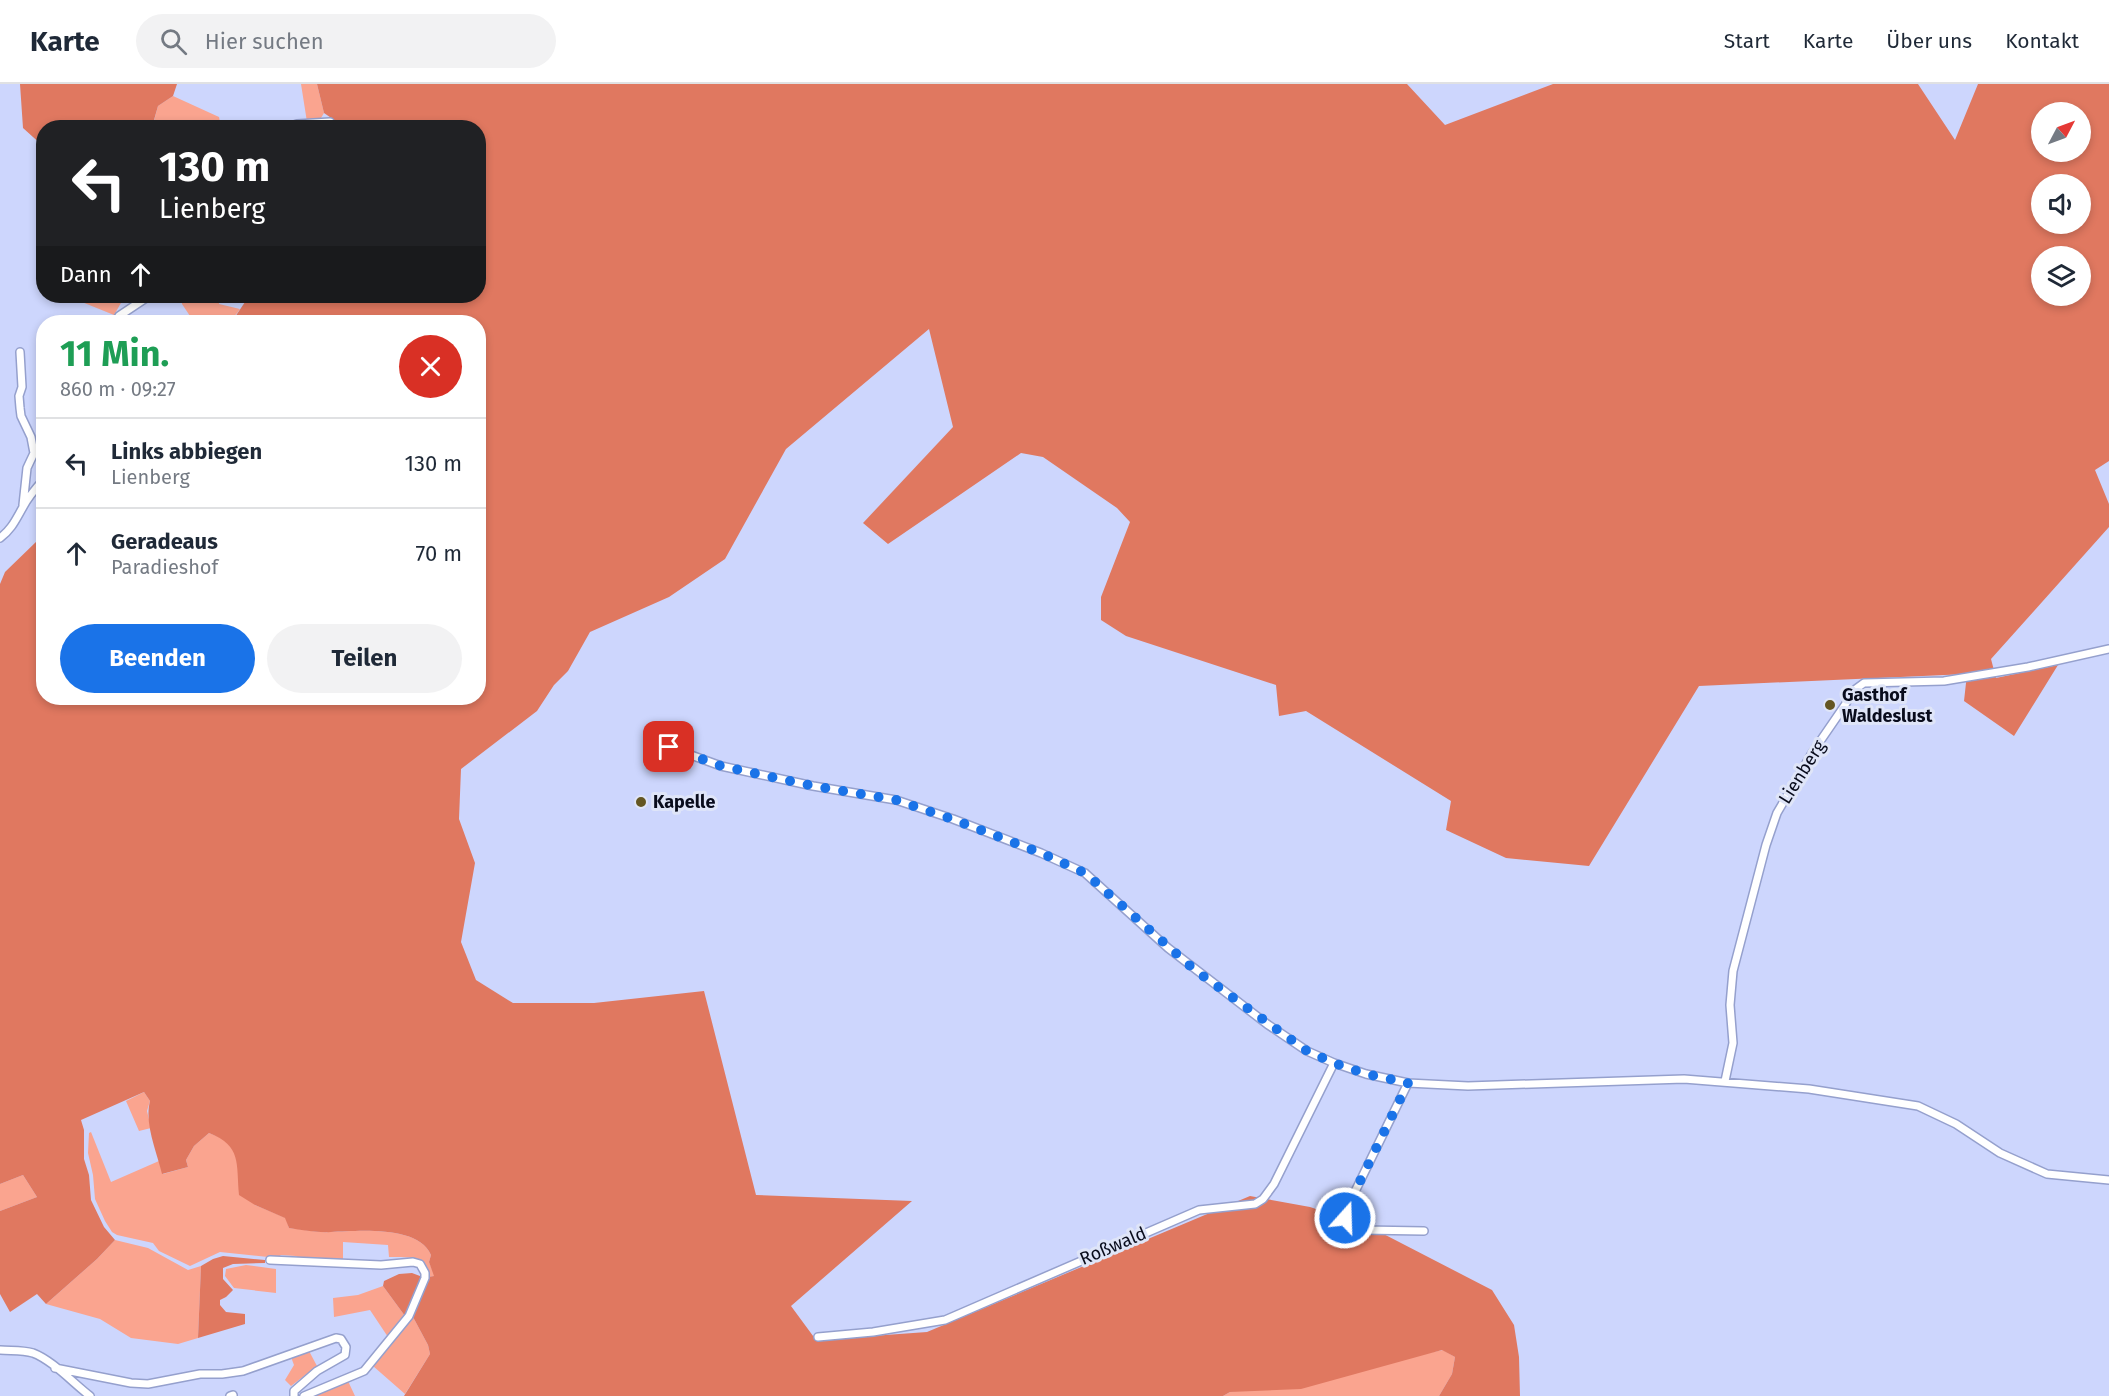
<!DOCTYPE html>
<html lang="de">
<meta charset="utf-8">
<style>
body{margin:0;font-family:"Fira Sans",sans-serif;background:#f2f2f3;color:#1f2937;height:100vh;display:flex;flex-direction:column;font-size:22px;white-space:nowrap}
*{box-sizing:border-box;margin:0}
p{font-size:20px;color:#747a83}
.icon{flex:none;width:33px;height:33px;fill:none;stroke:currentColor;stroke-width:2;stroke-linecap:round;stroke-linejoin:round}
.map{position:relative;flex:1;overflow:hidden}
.panel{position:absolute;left:36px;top:231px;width:450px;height:390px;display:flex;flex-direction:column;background:#fff;border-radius:24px;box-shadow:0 3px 9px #0003}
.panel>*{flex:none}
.hud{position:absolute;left:36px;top:36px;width:450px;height:183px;border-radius:24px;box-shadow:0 3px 9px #0003;background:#202124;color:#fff;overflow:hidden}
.needle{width:39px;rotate:49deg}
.fabs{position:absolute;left:2031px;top:18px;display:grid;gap:12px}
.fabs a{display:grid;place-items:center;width:60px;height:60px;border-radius:50%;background:#fff;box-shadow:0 3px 9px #0003;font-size:30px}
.pin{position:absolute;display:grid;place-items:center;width:51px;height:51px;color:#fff;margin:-26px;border-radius:12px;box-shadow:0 3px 9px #0006}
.me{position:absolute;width:66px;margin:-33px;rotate:20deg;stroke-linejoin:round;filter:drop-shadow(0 0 4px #0008)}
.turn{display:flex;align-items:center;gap:21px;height:126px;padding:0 24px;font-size:27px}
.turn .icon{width:78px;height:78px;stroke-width:2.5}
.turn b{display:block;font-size:42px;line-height:51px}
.then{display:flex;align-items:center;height:57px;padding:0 24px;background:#0003;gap:12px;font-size:22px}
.round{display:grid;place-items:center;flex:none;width:63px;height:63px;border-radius:32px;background:#f2f2f3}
.overview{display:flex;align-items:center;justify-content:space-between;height:102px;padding:0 24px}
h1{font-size:36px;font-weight:700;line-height:45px;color:#1e9e55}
.button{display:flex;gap:12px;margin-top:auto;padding:12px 24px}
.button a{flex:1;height:69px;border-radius:36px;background:#1a73e8;color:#fff;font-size:24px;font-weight:700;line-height:69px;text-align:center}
.button a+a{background:#f2f2f3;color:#1f2937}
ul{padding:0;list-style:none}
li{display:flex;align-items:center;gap:18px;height:90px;padding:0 24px;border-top:2px solid #e0e1e3}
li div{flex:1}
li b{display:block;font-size:22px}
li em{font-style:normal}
header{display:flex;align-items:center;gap:36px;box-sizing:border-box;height:84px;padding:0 30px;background:#fff;border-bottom:2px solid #e0e1e3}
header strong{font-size:28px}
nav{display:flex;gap:33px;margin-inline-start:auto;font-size:21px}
.search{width:420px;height:54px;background:#f2f2f3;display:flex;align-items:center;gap:15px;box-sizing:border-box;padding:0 21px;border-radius:33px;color:#747a83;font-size:22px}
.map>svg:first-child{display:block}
.green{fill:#faa48f}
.forest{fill:#e07860;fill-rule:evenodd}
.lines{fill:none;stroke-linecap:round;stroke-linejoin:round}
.minor-casing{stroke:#95a0cd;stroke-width:10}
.minor{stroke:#fff;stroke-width:7}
.route{stroke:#1a73e8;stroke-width:10;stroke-dasharray:0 18}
.poi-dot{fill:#645623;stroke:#dfe5f8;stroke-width:2}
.labels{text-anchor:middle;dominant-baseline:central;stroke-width:6;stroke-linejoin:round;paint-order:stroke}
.poi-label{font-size:18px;font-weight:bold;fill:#090c1c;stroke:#dfe5f8;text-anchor:start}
.street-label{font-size:18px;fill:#090c1c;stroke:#dfe5f8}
</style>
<header>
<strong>Karte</strong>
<div class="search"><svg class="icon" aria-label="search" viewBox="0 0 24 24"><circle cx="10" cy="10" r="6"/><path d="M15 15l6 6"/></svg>Hier suchen</div>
<nav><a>Start</a><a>Karte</a><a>Über uns</a><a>Kontakt</a></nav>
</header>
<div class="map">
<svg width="2109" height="1312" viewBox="0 0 2109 1312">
<rect width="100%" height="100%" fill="#cdd6fd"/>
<!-- green -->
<path class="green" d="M 301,0 L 317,0 L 324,29 L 321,34 L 307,38 Z
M 173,12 L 219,33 L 221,43 L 152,44 L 158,22 Z
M 67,212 L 125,212 L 114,231 Z
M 181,212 L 220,212 L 219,220 L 240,225 C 228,244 215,238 194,238 L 182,220 Z
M 144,1008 L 150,1017 L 147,1027 L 151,1044 L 139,1047 L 126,1017 Z
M 91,1048 L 111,1098 L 159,1077 L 163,1090 L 188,1083 L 186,1076 L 194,1062 L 209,1049 L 224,1055 L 234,1067 L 255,1121 L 286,1134 L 289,1144 C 303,1145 317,1149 331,1148 C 358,1147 418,1141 431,1171 L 429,1178 L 435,1192 L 428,1193 L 426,1181 C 415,1172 403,1173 389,1173 L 388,1161 L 343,1158 L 343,1177 L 300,1176 L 296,1172 L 281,1171 L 277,1174 L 220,1168 L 190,1182 L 159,1167 L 153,1159 L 117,1151 L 112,1148 L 105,1137 L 95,1115 L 93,1091 L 88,1069 L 89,1049 Z
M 23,1091 L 37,1113 L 0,1127 L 0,1100 Z
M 115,1156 L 148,1164 L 188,1186 L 201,1182 L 198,1254 L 178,1260 L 131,1254 L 100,1235 L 46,1220 L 97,1175 Z
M 246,1181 L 276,1185 L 276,1209 L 234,1204 L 225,1192 L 226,1185 Z
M 383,1202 L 405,1232 L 388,1253 L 370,1226 L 334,1233 L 333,1214 L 358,1211 Z
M 413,1233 L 428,1261 L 430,1270 L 405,1310 L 373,1282 Z
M 1443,1266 L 1455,1273 L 1452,1290 L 1439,1312 L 1223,1312 L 1230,1308 Z
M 309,1267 L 317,1282 L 291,1302 L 285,1296 L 294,1281 L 291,1273 Z
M 348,1297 L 355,1312 L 315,1312 Z"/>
<!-- forest -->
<path class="forest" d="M 20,0 L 177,0 L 173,12 L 158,22 L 152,43 L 44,44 L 43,62 L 23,44 Z
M 317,0 L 1407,0 L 1445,41 L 1553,0 L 1918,0 L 1955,56 L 1978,0 L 2109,0 L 2109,377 L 2095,386 L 2109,420 L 2109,443 L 1991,575 L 1996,594 L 2058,581 L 2014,652 L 1964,617 L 1967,590 L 1699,602 L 1589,782 L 1506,774 L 1446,746 L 1451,717 L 1306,627 L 1279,632 L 1276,601 L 1126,552 L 1101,536 L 1101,513 L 1130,438 L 1117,424 L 1043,373 L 1021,369 L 888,460 L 863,439 L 953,343 L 929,245 L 786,365 L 725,475 L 669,513 L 590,548 L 568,587 L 554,601 L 537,627 L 461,685 L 459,735 L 475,779 L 461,858 L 476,896 L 513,919 L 594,919 L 704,907 L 756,1111 L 912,1117 L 791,1222 L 816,1256 L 927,1248 L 1250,1112 L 1310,1123 L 1370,1143 L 1492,1206 L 1514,1241 L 1519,1273 L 1520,1312 L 1439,1312 L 1452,1290 L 1455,1273 L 1442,1266 L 1301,1305 L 1230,1308 L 1223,1312 L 404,1312 L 430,1270 L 428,1261 L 413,1233 L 428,1193 L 434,1192 L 429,1178 L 431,1171 C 418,1141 358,1147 331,1148 C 317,1149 303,1146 289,1144 L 285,1134 L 255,1121 L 239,1111 C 236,1079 242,1062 209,1049 L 194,1062 L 186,1076 L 188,1083 L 162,1090 C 157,1068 144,1040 150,1017 L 144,1008 L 81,1036 L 84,1046 L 84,1075 L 89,1091 L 91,1116 L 104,1143 L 115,1156 L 97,1175 L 46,1220 L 37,1210 L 10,1228 L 0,1210 L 0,1127 L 37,1113 L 23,1091 L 0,1100 L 0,500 L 5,488 L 38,456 L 43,457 L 44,614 L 478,614 L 478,238 L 226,238 L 233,236 L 249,212 L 478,212 L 478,44 L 339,43 L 340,40 L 324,29 ZM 2042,28 L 2080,28 L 2080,68 L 2042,68 ZM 2042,100 L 2080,100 L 2080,140 L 2042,140 ZM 2042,172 L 2080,172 L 2080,212 L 2042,212 Z
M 223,1172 L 265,1176 L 265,1179 L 233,1180 L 223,1184 L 223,1195 L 233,1206 L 226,1213 L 220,1216 L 220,1221 L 226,1228 L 245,1230 L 245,1240 L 198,1254 L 201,1182 L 213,1175 Z
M 412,1189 L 420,1192 L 420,1199 L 405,1232 L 383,1202 L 384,1197 L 399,1190 Z"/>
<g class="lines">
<!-- minor casing -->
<g class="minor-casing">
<path id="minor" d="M 285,44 L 297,40 L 330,38
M 115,238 L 119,232 L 149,212
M 20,268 L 22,303 L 19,312 L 20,324 L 21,332 L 31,353 L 34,369 L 27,384 L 23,421
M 0,454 C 12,445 16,435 23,423 C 28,413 36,404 44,395
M 669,663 L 721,682 L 813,702 L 896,716 L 953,735 L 1041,769 L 1085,789 L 1168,864 L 1267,940 L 1307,967 L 1334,979 L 1366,990 L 1408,999 L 1468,1002 L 1684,995 L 1809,1005 L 1918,1022 L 1956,1040 L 2000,1069 L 2047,1090 L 2109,1096
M 1725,997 L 1733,959 L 1730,921 L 1733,887 L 1766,761 L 1777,729 L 1812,669 L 1845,621 L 1853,607 L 1864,599 L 1944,597 L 2028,583 L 2109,565
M 1408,999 L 1347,1124 L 1345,1134 L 1351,1143 L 1363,1146 L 1424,1147
M 270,1176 L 381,1181 L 413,1178 L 420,1180 L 425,1189 L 425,1194 L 409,1232 L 364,1287 L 304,1312
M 818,1253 L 873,1248 L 945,1236 L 1199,1126 L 1255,1120 L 1263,1115 L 1274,1100 L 1334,979
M 0,1266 C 11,1267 22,1266 33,1269 C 52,1276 73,1299 90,1312
M 55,1284 L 131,1299 L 148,1300 L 200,1290 L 222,1290 L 243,1287 L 336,1254 L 341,1255 L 346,1263 L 345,1271 L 317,1287 L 294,1307 L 294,1312
M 230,1312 L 233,1311"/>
</g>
<!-- minor -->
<use href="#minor" class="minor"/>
</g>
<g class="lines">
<!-- route -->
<path class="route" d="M 669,663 L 721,682 L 813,702 L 896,716 L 952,735 L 1041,769 L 1085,789 L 1196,887 L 1307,967 L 1334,979 L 1366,990 L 1408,999 L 1347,1124 L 1345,1134"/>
</g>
<!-- markers -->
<g class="poi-dot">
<circle cx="1830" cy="621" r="6"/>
<circle cx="641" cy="718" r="6"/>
</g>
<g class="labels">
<!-- poi labels -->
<g class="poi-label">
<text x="1842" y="611">Gasthof<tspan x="1842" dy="21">Waldeslust</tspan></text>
<text x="653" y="718">Kapelle</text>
</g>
<!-- street labels -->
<g class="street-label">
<text transform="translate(1802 688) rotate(-58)">Lienberg</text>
<text transform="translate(1113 1162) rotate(-23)">Roßwald</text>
</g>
</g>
</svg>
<div class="fabs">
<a><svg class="needle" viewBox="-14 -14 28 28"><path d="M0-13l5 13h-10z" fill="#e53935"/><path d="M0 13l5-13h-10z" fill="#747a83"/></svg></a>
<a><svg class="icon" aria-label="sound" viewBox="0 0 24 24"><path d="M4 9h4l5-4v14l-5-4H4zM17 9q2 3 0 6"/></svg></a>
<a><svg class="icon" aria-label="layers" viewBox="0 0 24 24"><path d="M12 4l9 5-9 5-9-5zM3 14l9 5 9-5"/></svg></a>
</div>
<div class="pin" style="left:669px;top:663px;background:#d93025"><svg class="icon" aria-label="arrive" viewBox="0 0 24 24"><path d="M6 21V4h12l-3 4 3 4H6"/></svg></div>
<svg class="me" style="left:1345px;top:1134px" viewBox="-20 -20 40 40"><circle r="17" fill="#1a73e8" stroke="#fff" stroke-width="3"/><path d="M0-11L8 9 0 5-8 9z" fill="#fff"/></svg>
<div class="hud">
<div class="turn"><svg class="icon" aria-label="left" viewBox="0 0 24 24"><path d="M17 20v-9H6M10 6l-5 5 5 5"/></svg><div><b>130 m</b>Lienberg</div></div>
<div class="then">Dann<svg class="icon" aria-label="ahead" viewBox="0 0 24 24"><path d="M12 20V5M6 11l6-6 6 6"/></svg></div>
</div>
<section class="panel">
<div class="overview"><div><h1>11 Min.</h1><p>860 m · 09:27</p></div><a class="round" style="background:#d93025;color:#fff"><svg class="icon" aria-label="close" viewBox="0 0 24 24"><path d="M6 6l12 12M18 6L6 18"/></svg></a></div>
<ul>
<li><svg class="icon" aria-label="left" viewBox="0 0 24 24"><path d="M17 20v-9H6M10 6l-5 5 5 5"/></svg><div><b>Links abbiegen</b><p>Lienberg</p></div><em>130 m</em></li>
<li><svg class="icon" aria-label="ahead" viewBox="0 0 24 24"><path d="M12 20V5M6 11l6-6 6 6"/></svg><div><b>Geradeaus</b><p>Paradieshof</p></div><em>70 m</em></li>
</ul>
<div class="button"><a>Beenden</a><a>Teilen</a></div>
</section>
</div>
